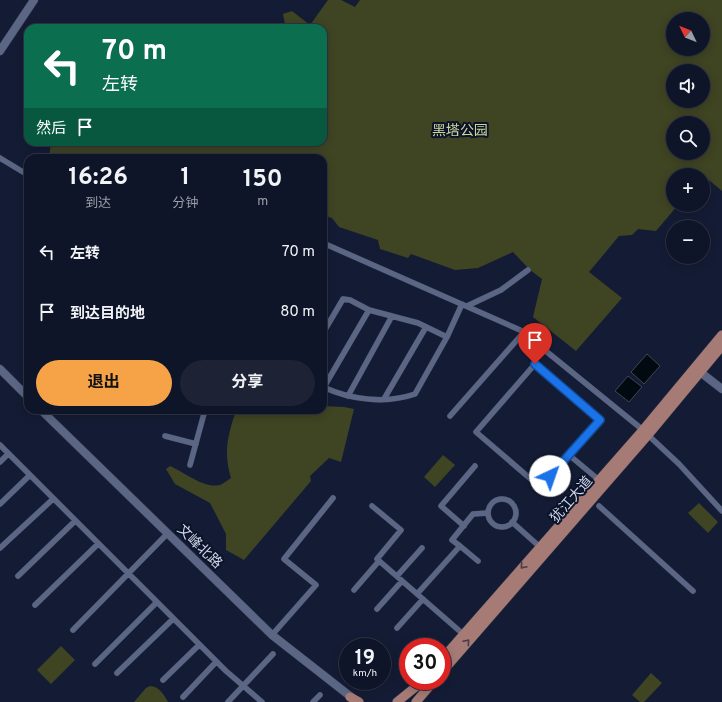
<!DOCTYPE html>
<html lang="zh">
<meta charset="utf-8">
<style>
body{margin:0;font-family:Overpass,"Noto Sans SC",sans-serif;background:#1d2234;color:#f1f3f6;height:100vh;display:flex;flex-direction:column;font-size:15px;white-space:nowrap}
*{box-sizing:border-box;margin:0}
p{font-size:13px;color:#9b9fa8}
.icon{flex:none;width:22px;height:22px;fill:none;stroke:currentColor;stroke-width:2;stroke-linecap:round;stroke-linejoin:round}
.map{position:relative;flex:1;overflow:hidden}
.sheet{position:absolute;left:24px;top:154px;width:303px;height:260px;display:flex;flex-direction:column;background:#0f1528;border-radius:12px;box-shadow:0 2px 10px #0003,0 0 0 1px #2f3445}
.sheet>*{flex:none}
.guide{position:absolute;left:24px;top:24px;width:303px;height:122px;border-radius:12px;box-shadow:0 2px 10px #0003,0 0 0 1px #2f3445;background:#0b6e4f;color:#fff;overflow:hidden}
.needle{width:26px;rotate:313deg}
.fabs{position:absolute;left:666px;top:12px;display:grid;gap:8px}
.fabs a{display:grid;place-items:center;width:44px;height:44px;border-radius:50%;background:#0f1528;box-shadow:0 2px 10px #0003,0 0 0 1px #2f3445;font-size:20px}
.speed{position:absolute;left:339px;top:638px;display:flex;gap:8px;font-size:20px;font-weight:700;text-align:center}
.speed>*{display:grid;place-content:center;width:52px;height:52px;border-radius:50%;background:#0f1528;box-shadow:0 2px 10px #0003,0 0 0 1px #2f3445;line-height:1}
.speed small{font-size:10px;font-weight:400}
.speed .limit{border:6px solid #d22;background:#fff;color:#111}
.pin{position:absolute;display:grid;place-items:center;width:34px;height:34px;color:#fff;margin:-41px -17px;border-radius:50% 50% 50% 0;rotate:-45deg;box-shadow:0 0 4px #0007}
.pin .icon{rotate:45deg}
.me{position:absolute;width:44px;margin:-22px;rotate:42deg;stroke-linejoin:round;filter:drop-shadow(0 0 3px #0008)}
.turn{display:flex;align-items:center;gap:14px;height:84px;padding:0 12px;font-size:18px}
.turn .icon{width:52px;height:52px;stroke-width:2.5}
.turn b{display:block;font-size:28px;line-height:34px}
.then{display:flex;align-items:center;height:38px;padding:0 12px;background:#0003;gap:8px;font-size:15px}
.eta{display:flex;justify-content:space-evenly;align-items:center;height:68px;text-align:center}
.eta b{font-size:24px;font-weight:700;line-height:28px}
.primary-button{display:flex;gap:8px;margin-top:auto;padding:8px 12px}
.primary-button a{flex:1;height:46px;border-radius:24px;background:#f5a346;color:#111;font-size:16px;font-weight:700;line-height:46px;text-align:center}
.primary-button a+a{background:#1d2234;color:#f1f3f6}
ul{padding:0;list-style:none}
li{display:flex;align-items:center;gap:12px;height:60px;padding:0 12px}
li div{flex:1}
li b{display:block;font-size:15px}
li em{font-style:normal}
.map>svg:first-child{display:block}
.green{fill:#3f4423;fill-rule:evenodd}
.water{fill:#000a10;stroke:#3e4750}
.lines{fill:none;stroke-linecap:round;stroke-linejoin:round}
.street-casing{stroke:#2f3449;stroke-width:6}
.secondary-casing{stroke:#2f3449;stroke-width:9}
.primary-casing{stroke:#2f3449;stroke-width:10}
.street{stroke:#5a6684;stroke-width:5.5}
.secondary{stroke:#5a6684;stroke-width:8}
.primary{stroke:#a67b75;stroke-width:9}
.oneway{stroke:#493d49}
.route-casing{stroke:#114b97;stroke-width:10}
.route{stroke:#1a73e8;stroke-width:7}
.labels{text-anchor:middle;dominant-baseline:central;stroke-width:4;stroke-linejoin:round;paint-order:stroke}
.park-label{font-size:14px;fill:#ccd696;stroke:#0b132b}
.street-label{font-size:14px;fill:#cfd6e7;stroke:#0b132b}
</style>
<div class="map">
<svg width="722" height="702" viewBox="0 0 722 702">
<rect width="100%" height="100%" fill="#141c35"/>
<!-- green -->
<path class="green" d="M 328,0 L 341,0 L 355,7 L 360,0 L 722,0 L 722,191 L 704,176 L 703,177 L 703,175 L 673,175 L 673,205 L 678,205 L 656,231 L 638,229 L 632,235 L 619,236 L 589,272 L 622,298 L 576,351 L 533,317 L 542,279 L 530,270 L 513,252 L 478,268 L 455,270 L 411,254 L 408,258 L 380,249 L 378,240 L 339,227 L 332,218 L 323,215 L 323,158 L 49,158 L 51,142 L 323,142 L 323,28 L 283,28 L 285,24 L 283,14 L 292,11 L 310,25 ZM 673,19 L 703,19 L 703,49 L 673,49 ZM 673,71 L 703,71 L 703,101 L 673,101 ZM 673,123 L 703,123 L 703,153 L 673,153 Z
M 323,406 L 344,407 L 354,409 L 341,462 L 329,458 L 310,476 L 311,481 L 244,560 L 226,550 L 226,534 L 210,503 L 175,484 L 166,469 L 170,466 C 184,472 204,489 220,485 C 223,484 228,480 231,478 C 223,451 228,436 236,410 L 323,410 Z
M 443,455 L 455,465 L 435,487 L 424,477 Z
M 699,503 L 718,522 L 708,533 L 688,513 Z
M 61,646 L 75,660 L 51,684 L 37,670 Z
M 651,673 L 662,683 L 644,702 L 640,702 L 632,695 Z
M 150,686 C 159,686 164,695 168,702 L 134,702 L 146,688 Z"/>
<!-- water -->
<path class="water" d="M 647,354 L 660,366 L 644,384 L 631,372 Z
M 628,376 L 642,387 L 629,402 L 615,391 Z"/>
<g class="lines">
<!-- street casing -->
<g class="street-casing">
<path id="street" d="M 0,158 L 28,175
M 323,243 L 520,330 L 643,430
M 467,306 L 501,290 L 528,270
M 323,333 L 343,299 L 350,300 L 369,310 L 418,323 L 447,337 L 462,304
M 535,364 L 600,420 L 540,487 L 476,432 Z
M 323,387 C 351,400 386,404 415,394 L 447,337
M 324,387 L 369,310
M 348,396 L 392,316
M 384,399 L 426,327
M 450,416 L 524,332
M 648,435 L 679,464 L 722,511
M 165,436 L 196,444
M 0,445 L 226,671 L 262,702
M 569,455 L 599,480
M 0,462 L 8,454
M 190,465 L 205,410
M488 513a14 14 0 1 1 28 0a14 14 0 1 1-28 0Z
M 0,504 L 30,475
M 372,506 L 401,530 L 377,559 L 463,634
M 599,506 L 693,591
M 512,522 L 540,547
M 464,526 L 441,506 L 475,466
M 460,546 L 478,561
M 0,548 L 53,499
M 18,576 L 75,521
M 397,576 L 422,548
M 354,590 L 379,561
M 417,594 L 460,546 L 452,540 L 473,514 L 488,513
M 35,605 L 98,544
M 377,609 L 402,581
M 397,628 L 423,599
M 73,630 L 167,534
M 272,635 L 316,585 L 284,559 L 333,498
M 95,664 L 156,603
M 117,673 L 173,619
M 163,680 L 199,645
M 183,697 L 216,662
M 228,702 L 273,654
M 313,702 L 320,695"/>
</g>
<!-- secondary casing -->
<g class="secondary-casing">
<path id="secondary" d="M 0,51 L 34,0
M 695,368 L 722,389
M 0,369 L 28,397
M 41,410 L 272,635 L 355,700"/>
</g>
<!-- primary casing -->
<g class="primary-casing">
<path id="primary" d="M 442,659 L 643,430 L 722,335
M 442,672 L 648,435 L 722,346
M 350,697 L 359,702
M 397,702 L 423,681
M 416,702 L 434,681"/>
</g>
<!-- street -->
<use href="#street" class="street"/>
<!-- secondary -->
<use href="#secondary" class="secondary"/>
<!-- primary -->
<use href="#primary" class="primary"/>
</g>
<!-- one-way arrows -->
<defs><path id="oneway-chevron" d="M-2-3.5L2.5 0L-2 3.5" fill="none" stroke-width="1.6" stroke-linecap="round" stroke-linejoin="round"/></defs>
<g class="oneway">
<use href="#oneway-chevron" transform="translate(523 566) rotate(131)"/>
<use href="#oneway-chevron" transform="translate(467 642) rotate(-49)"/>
</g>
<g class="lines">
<!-- route casing -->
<g class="route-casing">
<path id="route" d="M 535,364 L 600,420 L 550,476"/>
</g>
<!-- route -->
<use href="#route" class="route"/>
</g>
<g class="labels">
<!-- park labels -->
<g class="park-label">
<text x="460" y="131">黑塔公园</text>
</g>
<!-- street labels -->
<g class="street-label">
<text transform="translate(572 500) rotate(-49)">犹江大道</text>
<text transform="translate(199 547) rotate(44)">文峰北路</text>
</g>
</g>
</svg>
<div class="fabs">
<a><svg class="needle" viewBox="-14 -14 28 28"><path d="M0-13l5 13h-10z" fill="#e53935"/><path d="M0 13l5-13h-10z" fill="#9b9fa8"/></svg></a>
<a><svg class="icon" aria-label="sound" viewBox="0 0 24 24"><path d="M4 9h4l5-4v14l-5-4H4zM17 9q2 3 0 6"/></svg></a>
<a><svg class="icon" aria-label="search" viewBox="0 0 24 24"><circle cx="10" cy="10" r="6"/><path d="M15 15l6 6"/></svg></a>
<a>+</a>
<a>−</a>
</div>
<div class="speed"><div>19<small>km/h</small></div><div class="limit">30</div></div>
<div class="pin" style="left:535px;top:364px;background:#d93025"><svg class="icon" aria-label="arrive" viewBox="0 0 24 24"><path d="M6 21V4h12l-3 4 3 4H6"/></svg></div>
<svg class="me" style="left:550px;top:476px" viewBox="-20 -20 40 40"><circle r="19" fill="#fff"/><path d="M0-13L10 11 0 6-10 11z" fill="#1a73e8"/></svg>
<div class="guide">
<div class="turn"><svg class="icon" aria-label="left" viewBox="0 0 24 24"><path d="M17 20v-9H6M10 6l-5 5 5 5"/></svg><div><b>70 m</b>左转</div></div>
<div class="then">然后<svg class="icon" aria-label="arrive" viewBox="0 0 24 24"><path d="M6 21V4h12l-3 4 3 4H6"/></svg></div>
</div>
<section class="sheet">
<div class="eta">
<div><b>16:26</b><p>到达</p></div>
<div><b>1</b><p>分钟</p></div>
<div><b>150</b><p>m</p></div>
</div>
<ul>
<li><svg class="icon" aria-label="left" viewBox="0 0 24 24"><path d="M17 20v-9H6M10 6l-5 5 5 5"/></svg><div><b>左转</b></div><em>70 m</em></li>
<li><svg class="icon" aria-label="arrive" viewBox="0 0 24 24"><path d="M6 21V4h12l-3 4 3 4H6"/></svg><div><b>到达目的地</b></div><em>80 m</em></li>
</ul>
<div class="primary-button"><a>退出</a><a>分享</a></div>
</section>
</div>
